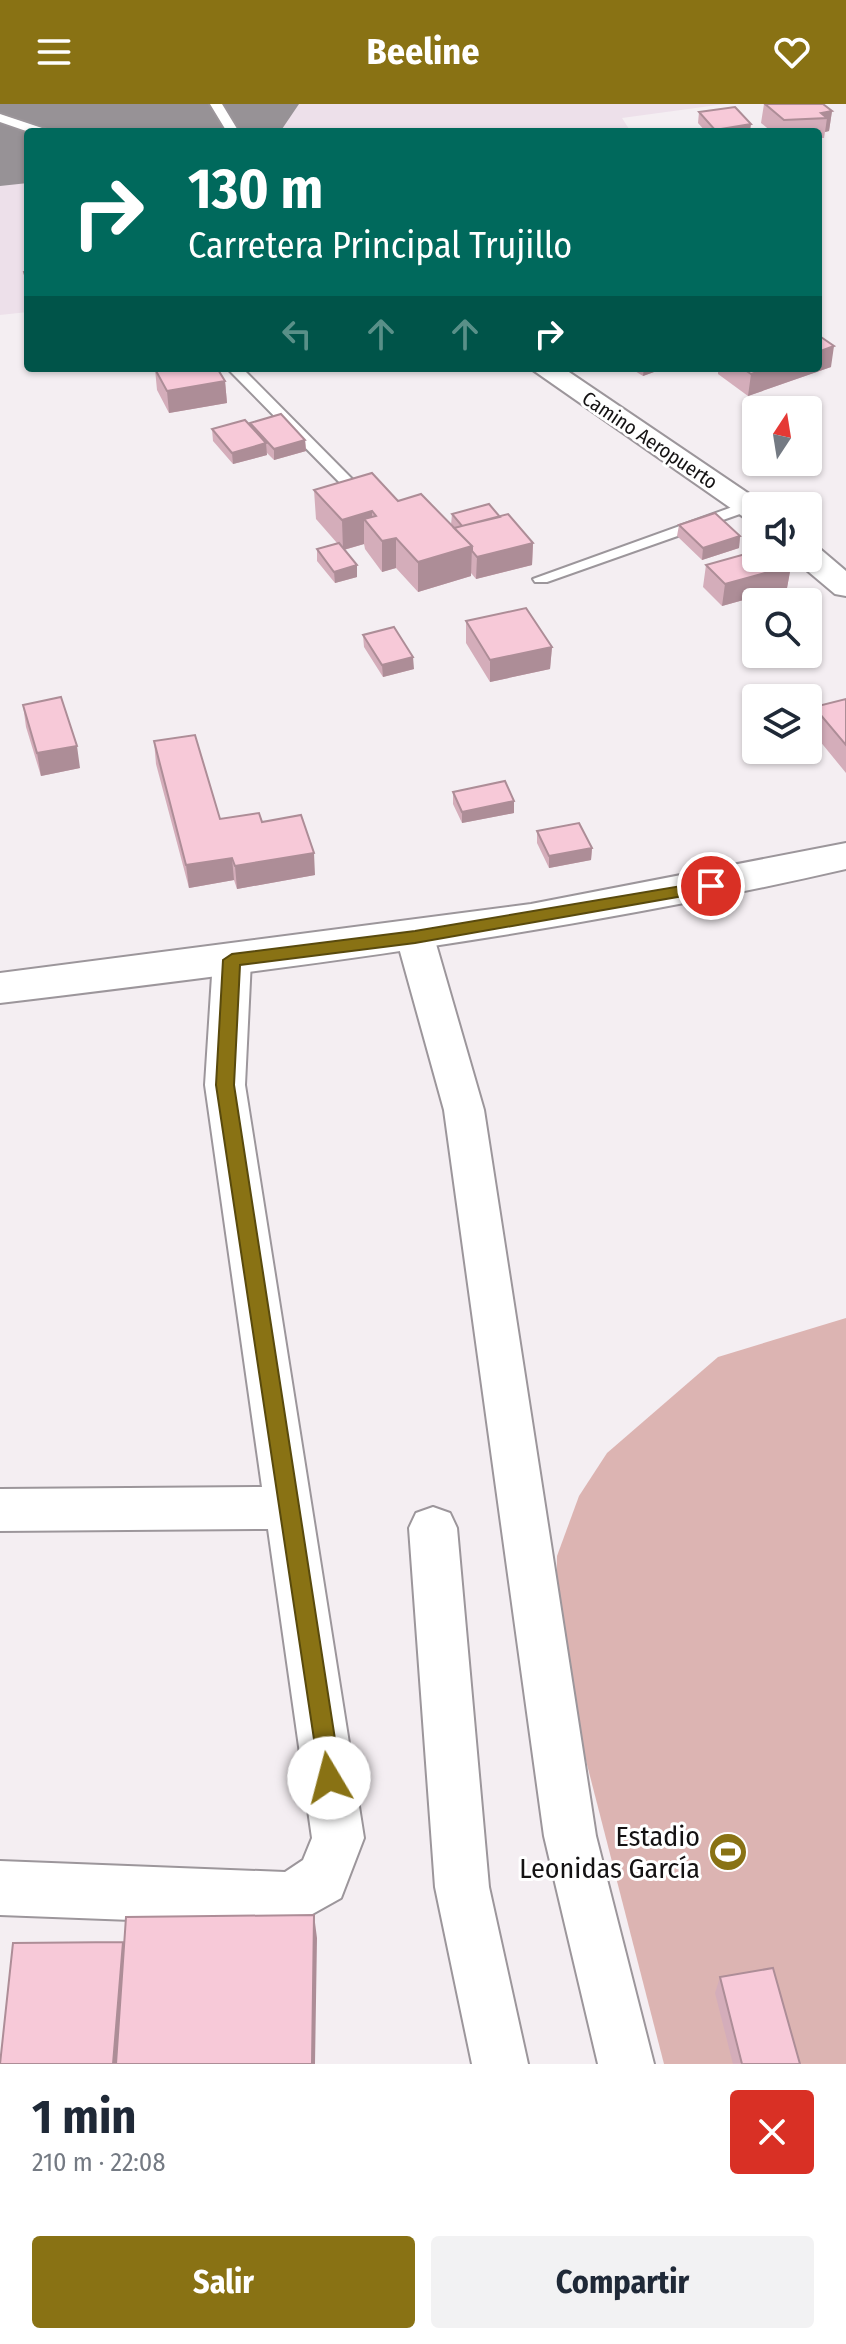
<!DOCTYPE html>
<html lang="es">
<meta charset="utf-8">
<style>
body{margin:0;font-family:"Fira Sans Condensed",sans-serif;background:#f2f2f3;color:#1f2937;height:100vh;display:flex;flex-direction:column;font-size:30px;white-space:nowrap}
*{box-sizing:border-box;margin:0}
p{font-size:26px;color:#747a83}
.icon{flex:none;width:44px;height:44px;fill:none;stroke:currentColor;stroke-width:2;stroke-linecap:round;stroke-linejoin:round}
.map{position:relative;height:1960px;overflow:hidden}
.drawer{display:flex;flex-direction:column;background:#fff;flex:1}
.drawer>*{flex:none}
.banner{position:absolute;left:24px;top:24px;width:798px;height:244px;border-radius:8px;box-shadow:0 2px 6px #0004;background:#00695c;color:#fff;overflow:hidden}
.needle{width:52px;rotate:12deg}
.controls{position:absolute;left:742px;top:292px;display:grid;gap:16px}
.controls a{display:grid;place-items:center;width:80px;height:80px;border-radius:8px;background:#fff;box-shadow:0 2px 6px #0004;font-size:40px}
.pin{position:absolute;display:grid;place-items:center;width:68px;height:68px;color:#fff;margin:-34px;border:4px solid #fff;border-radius:50%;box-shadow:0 2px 8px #0007}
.me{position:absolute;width:88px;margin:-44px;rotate:352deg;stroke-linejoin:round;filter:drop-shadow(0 0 6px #0008)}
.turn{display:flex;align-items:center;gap:28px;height:168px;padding:0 32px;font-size:36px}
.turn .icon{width:104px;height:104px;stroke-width:2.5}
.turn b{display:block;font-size:56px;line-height:68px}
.lanes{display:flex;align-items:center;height:76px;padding:0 32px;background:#0003;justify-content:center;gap:40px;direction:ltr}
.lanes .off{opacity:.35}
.round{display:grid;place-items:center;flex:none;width:84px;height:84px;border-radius:8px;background:#f2f2f3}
.headline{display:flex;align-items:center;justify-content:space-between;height:136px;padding:0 32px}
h1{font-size:48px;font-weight:700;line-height:60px}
.cta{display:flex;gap:16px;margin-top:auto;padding:16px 32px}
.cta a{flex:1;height:92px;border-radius:8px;background:#897214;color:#fff;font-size:32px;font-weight:700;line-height:92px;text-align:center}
.cta a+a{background:#f2f2f3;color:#1f2937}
header{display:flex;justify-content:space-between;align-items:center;height:104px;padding:0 32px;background:#897214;color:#fff;font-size:36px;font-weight:700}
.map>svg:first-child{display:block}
.built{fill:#ede0ea}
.green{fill:#dcb4b2}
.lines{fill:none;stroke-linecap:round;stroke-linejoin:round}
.runway{fill:#979296;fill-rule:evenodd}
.lane-casing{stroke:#9c969b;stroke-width:4}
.street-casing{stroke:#9c969b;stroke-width:4}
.primary-casing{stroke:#9c969b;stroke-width:4}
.lane{fill:#fff;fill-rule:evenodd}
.street{fill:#fff;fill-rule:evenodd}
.primary{fill:#fff;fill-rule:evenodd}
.wall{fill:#d4adba}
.shaded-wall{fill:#ad8d97}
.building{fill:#f7c9d8;stroke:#ad8d97;stroke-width:2}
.route{fill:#897214;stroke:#594a0d;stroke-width:2}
.labels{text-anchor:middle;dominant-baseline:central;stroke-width:6;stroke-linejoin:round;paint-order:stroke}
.far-street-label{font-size:20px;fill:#141213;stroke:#fff}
.near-poi-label{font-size:28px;fill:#141213;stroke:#fff;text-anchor:end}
</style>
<header><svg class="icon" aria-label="menu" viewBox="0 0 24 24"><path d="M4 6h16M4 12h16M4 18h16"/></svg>Beeline<svg class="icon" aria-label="heart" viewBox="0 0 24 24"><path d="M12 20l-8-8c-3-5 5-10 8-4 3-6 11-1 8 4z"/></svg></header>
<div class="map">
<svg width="846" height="1960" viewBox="0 0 846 1960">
<rect width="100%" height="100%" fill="#f4eef2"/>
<!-- built -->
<path class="built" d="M 0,0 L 725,0 L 622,14 L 631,28 L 28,28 L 28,208 L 0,211 Z"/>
<!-- green -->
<path class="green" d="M 846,1214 L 846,1960 L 664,1960 L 555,1536 L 557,1452 L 579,1392 L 607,1349 L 718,1253 Z"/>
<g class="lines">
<!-- runway -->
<path class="runway" d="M 0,0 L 299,0 L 280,28 L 28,28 L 28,79 L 0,82 Z"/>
<!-- lane casing -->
<g class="lane-casing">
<path id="lane" d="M 210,0 L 222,0 L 239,28 L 227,28 Z
M 0,10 L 45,25 L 47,28 L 29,28 L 0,18 Z
M 227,264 L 242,264 L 356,379 L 356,385 L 346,385 Z
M 749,397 L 757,402 L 754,405 L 547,478 L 535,478 L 533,475 Z"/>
</g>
<!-- street casing -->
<g class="street-casing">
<path id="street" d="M 530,264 L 563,264 L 767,402 L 756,402 L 756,417 L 745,414 Z
M 808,442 L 819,444 L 846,467 L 846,492 L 835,490 L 797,458 L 795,454 L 808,454 Z
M 415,820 L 428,824 L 434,833 L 484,1006 L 596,1732 L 654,1960 L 598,1960 L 544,1732 L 444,1006 L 396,833 L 402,824 Z
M 232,843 L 245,847 L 251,856 L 245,981 L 364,1734 L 341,1794 L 291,1822 L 0,1811 L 0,1757 L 285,1768 L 303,1756 L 312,1734 L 268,1425 L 0,1427 L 0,1385 L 262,1383 L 205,981 L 213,856 L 219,847 Z
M 433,1403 L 450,1409 L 457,1424 L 489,1783 L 528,1960 L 472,1960 L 435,1783 L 409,1424 L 416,1409 Z"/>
</g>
<!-- primary casing -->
<g class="primary-casing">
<path id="primary" d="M 846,739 L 846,765 C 567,829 284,865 0,899 L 0,869 L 531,800 Z"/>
</g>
<!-- lane -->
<use href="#lane" class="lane"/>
<!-- street -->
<use href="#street" class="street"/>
<!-- primary -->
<use href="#primary" class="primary"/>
</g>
<!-- wall -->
<path class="wall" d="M 764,0 L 823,0 L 832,7 L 829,27 L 825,28 L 824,34 L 818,34 L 818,28 L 772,28 L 761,19 Z
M 699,8 L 750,28 L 706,28 L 698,19 Z
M 831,263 L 748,292 L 718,270 L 718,264 Z
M 630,264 L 665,264 L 643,272 Z
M 155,265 L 225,277 L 227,299 L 169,309 L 157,286 Z
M 250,319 L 305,336 L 306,347 L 274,356 L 266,348 L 267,351 L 233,360 L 213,337 L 212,325 L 250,322 Z
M 314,386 L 398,397 L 451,421 L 452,410 L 500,413 L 533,439 L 532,461 L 476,475 L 471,469 L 471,472 L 418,488 L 396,464 L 382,468 L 365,445 L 364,440 L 344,446 L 357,461 L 357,473 L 335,479 L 317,457 L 317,445 L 337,439 L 316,415 Z
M 679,421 L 740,432 L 739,444 L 702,456 L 677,432 Z
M 706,461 L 791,462 L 787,484 L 722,502 L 703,483 Z
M 466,517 L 552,543 L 550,565 L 490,578 L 466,539 Z
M 363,531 L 414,565 L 383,573 L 364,543 Z
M 846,595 L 846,669 L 810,625 L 814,603 Z
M 23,601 L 80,664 L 41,672 L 26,623 Z
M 154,637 L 220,715 L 262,718 L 315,771 L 237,785 L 234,776 L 189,784 L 156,660 Z
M 453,688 L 514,709 L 462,719 L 453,700 Z
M 537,727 L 592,744 L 591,756 L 549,764 L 537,739 Z
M 720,1873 L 800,1960 L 733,1960 L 715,1889 Z"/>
<!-- shaded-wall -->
<path class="shaded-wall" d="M 832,7 L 829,27 L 825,28 L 827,14 L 821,9 Z
M 751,20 L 750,28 L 715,28 L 715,26 Z
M 834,242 L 831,263 L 748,292 L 751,270 L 770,264 L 818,264 L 818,248 Z
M 644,264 L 665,264 L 643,272 Z
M 225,277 L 227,299 L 169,309 L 167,287 Z
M 305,336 L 306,347 L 274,356 L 274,345 Z
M 266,339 L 267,351 L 233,360 L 232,349 Z
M 372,407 L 372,426 L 364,415 L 364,440 L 343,446 L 342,416 Z
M 740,432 L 739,444 L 702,456 L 703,444 Z
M 396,434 L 396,464 L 382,468 L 382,437 Z
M 533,439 L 532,461 L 476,475 L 477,453 Z
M 472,442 L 471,472 L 418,488 L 418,458 Z
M 357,461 L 357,473 L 335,479 L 334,468 Z
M 791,462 L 787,484 L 722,502 L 725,480 Z
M 552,543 L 550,565 L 490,578 L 490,556 Z
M 413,553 L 414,565 L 383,573 L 382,561 Z
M 77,642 L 80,664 L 41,672 L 37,649 Z
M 514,697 L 514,709 L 462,719 L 462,708 Z
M 592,744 L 591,756 L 549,764 L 549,752 Z
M 314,749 L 315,771 L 237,785 L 235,762 Z
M 232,754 L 234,776 L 189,784 L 186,761 Z
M 314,1811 L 317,1834 L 315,1960 L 312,1960 Z
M 123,1838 L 127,1854 L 119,1960 L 113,1960 Z"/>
<!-- building -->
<path class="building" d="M 765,0 L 823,0 L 832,7 L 821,9 L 827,14 L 784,16 Z
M 735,3 L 751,20 L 715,26 L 699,8 Z
M 28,167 L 28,181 L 24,168 Z
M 818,231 L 834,242 L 818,248 Z
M 159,264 L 217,264 L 225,277 L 167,287 L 155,265 Z
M 742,264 L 770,264 L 751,270 Z
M 281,310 L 305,336 L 274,345 L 250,319 Z
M 245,316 L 266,339 L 232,349 L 212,325 Z
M 372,369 L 398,397 L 421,390 L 472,442 L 418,458 L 396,434 L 382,437 L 364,415 L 376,412 L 372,407 L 342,416 L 314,386 Z
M 489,400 L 500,413 L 462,422 L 452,410 Z
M 715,409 L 740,432 L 703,444 L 679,421 Z
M 508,410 L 533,439 L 477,453 L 472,447 L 472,442 L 454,424 Z
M 339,439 L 357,461 L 334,468 L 317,445 Z
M 756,447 L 756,454 L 782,454 L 791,462 L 725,480 L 706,461 Z
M 526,504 L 552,543 L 490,556 L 466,517 Z
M 394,523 L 413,553 L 382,561 L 363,531 Z
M 61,593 L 77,642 L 37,649 L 23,601 Z
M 846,595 L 846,641 L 814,603 Z
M 195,631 L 220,715 L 259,709 L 262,718 L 301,711 L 314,749 L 235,762 L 232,754 L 186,761 L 154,637 Z
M 505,677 L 514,697 L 462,708 L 453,688 Z
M 579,719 L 592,744 L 549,752 L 537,727 Z
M 314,1811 L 312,1960 L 116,1960 L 126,1813 Z
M 123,1838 L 113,1960 L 0,1960 L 13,1839 Z
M 773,1864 L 800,1960 L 742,1960 L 720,1873 Z"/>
<!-- route -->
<path class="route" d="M 711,777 L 719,782 L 717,786 L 415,839 L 240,861 L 234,981 L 341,1674 L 337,1682 L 329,1686 L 321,1682 L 216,981 L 223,856 L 232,850 L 415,827 Z"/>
<!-- icons -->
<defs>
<g id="stadium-disc" transform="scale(2)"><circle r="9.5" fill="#897214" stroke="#fff"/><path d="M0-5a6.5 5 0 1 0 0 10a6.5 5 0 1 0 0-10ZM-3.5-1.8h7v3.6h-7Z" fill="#fff"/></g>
</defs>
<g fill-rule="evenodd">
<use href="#stadium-disc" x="728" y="1748"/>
</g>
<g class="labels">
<!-- far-street labels -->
<g class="far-street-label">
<text transform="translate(650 336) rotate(34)">Camino Aeropuerto</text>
</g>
<!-- near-poi labels -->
<g class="near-poi-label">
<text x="700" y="1732">Estadio<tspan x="700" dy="32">Leonidas García</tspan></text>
</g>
</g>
</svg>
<div class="controls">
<a><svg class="needle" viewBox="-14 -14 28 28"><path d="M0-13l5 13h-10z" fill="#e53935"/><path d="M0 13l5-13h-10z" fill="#747a83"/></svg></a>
<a><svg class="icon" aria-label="sound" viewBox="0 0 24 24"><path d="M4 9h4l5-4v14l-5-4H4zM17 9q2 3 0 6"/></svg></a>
<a><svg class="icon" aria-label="search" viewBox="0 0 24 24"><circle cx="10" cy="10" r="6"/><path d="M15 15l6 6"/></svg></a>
<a><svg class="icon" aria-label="layers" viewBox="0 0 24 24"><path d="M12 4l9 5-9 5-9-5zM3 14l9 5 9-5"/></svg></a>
</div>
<div class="pin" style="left:711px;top:782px;background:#d93025"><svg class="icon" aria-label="arrive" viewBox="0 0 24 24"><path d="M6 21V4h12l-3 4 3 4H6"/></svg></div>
<svg class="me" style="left:329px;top:1674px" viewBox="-20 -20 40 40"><circle r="19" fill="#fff"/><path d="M0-13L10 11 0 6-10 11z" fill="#897214"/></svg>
<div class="banner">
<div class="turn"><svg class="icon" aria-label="right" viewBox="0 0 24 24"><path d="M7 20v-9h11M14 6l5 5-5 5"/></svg><div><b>130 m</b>Carretera Principal Trujillo</div></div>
<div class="lanes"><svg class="icon off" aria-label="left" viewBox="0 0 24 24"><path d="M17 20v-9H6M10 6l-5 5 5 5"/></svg><svg class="icon off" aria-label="ahead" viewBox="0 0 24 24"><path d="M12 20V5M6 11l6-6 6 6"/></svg><svg class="icon off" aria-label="ahead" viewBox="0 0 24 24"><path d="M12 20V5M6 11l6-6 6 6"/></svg><svg class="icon" aria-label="right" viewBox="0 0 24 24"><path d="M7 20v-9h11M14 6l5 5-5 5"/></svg></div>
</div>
</div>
<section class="drawer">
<div class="headline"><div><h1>1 min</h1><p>210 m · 22:08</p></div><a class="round" style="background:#d93025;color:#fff"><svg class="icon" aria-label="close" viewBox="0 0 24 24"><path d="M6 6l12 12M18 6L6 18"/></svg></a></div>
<div class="cta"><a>Salir</a><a>Compartir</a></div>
</section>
